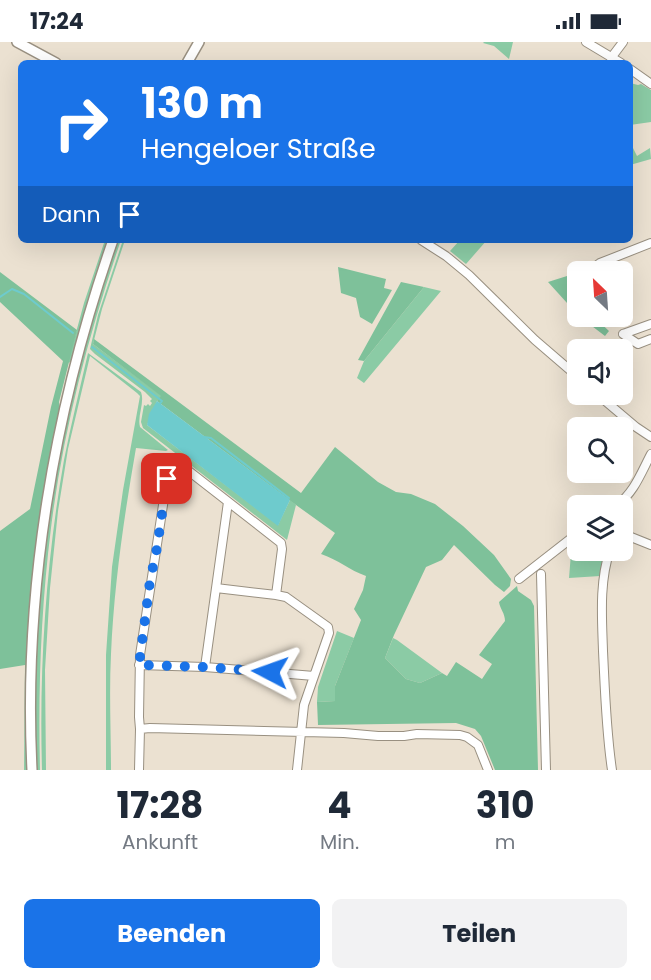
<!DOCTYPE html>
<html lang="de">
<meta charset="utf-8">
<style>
body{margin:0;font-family:Poppins,sans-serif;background:#f2f2f3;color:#1f2937;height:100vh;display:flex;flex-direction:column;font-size:22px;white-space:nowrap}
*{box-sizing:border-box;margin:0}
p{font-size:20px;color:#747a83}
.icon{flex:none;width:33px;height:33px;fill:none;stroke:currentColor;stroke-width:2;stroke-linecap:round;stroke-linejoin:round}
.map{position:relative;height:728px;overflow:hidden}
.side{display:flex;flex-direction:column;background:#fff;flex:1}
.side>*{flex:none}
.top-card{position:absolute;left:18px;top:18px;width:615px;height:183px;border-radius:9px;box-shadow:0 6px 24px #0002;background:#1a73e8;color:#fff;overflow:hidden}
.needle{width:39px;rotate:335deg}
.buttons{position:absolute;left:567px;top:219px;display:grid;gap:12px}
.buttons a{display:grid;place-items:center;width:66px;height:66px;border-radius:9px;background:#fff;box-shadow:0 6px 24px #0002;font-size:30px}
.pin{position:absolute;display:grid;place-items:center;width:51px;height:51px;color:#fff;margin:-26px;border-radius:12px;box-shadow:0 3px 9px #0006}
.me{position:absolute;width:66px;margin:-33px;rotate:274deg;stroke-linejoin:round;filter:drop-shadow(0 0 4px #0008)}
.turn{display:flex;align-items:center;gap:21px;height:126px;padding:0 24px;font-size:27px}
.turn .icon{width:78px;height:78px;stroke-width:2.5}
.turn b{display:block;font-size:42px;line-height:51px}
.then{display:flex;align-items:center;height:57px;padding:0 24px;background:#0003;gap:12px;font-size:22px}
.eta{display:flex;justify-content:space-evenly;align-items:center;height:102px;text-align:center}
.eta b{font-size:36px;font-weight:700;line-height:42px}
.action{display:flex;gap:12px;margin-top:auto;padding:12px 24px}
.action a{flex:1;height:69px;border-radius:9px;background:#1a73e8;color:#fff;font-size:24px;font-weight:700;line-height:69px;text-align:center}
.action a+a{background:#f2f2f3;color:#1f2937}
.status{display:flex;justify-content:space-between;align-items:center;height:42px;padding:0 30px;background:#fff;direction:ltr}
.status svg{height:16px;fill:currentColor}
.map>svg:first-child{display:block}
.green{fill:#8bcba5}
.forest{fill:#7ec19a}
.water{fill:#6ecbcd}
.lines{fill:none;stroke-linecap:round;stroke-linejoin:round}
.stream{stroke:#6ecbcd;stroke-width:2}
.minor-casing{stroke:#999081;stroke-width:10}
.major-casing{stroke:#999081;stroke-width:12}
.minor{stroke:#fff;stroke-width:8}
.major{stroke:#fff;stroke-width:9}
.route{stroke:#1a73e8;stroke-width:10;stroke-dasharray:0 18}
</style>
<div class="status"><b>17:24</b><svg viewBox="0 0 49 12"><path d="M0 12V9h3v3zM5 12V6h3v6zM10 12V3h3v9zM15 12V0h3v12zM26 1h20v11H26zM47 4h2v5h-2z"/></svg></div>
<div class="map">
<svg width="651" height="728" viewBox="0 0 651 728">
<rect width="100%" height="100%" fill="#ebe1d1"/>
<!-- green -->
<path class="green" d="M 484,0 L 513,0 L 509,17 L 494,4 L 483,1 Z
M 630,41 L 638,43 L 641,42 L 651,48 L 651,80 L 630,83 Z
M 630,100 L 633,103 L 633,106 L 637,114 L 650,106 L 651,117 L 630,123 Z
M 105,198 L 108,198 L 83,279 L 72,321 L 63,319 L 68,320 L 84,261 Z
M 116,198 L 121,198 C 89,291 63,388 51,486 C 41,566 38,647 40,728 L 36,728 C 33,623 37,517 58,414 C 65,378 73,338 83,303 C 93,268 105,233 116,198 Z
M 123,198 L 125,198 L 102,267 L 93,302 L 162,354 L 157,359 L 147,383 L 278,483 L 290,458 L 296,463 L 287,498 L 143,386 L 141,380 L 144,363 L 146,364 L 148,362 L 150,364 L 152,361 L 150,359 L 152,357 L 145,350 L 95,312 L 90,307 L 98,273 Z
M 460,198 L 487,198 L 466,222 L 450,209 Z
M 424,245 L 441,249 L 364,341 L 357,336 L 364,319 Z
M 88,311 L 141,350 C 145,361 137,374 140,385 L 168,408 L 166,409 L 136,406 C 124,475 114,543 111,612 C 109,651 111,690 111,728 L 106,728 L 106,613 L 112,525 L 123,448 L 140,354 L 137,351 L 90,314 L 68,407 L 58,469 L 50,546 L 45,628 L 46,728 L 42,728 C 39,625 46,520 64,418 C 71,382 80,346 88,311 Z
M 577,494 L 578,508 L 605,509 L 600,534 L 569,536 L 572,499 Z
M 337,589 L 354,596 L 335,644 L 335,659 L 317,660 L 318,645 Z
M 393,596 L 397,598 L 442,631 L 420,641 L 406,637 L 385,616 Z
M 25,623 L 29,623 L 29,728 L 24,728 Z"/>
<!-- forest -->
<path class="forest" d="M 338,225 L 386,237 L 384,246 L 392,248 L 372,282 L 360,275 L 356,256 L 341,251 Z
M 0,230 L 77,288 L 59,360 L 60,366 L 49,419 L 37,504 L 29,623 L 25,623 L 0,627 L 0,489 L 30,467 L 51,365 L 63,319 L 0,260 Z
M 567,234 L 577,257 L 577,272 L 548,240 Z
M 401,240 L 424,245 L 364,319 L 358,318 Z
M 580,275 L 594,275 L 609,289 L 605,294 Z
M 94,297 L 301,451 L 335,405 L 378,440 L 396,450 L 411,452 L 435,462 L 463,484 L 494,513 L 511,537 L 510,544 L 504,550 L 495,543 L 454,503 L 442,518 L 426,525 L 394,593 L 385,616 L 406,637 L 420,641 L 442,631 L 447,634 L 456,620 L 482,637 L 492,622 L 479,613 L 505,579 C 505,571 500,567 499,560 L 517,544 L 518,549 L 531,558 L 534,564 L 538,728 L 495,728 L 481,694 L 475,687 L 456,681 L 318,683 L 317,660 L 335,659 L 335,644 L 361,578 L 354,567 L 363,548 L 366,534 C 349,528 339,518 321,512 L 335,491 L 296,463 L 157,359 L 161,354 L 93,302 Z"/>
<!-- water -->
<path class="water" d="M 157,359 L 290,458 L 278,484 L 147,383 L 149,372 Z"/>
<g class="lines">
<!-- stream -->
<path class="stream" d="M 0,255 L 12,247 L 24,252 L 73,291
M 92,305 L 162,359 L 159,363
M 204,395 L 211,396 L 289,456"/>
<!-- minor casing -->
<g class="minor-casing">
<path id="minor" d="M 586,0 L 621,21
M 611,16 L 623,0
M 630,27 L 651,42
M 421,198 L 446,214 L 469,233 L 535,298 L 578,335
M 588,230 L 600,221 L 651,201
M 623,292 L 638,302 L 651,297
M 623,292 L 651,282
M 597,352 L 636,385 L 651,395
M 616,464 C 634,451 641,431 651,412
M 622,493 L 626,493 L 651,503
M 610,508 C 599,540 602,576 603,609 C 605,649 606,688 612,728
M 541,532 L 546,728
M 519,537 L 578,491
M 216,546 L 276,553
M 139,623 L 205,625 L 314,634
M 205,625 L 228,460
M 140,687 L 150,686 L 344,691 L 378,694 L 404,694 L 417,692 L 460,693 L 467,695 L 478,703 L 488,728
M 139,728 L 140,687 L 139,675 L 140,613 L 167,437 L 166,429 L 169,417 L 181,423 L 281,501 L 282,507 L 276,553 L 286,555 L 328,585 L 329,591 L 304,663 L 297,728"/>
</g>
<!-- major casing -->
<g class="major-casing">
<path id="major" d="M 17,0 L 56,21
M 187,21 L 199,0
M 32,728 C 23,549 54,367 113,198"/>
</g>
<!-- minor -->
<use href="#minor" class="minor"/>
<!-- major -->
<use href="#major" class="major"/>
</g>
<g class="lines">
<!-- route -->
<path class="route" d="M 167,437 L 157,506 L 150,539 L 139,623 L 205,625 L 270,630"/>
</g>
</svg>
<div class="buttons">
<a><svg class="needle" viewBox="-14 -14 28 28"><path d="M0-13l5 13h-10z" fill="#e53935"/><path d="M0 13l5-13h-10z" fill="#747a83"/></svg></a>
<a><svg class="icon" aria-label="sound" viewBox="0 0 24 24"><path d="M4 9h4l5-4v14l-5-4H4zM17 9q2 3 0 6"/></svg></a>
<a><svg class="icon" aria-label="search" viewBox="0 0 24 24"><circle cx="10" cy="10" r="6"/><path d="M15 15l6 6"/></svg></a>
<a><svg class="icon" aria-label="layers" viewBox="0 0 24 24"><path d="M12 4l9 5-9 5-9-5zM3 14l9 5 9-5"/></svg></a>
</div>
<div class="pin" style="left:167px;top:437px;background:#d93025"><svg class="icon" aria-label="arrive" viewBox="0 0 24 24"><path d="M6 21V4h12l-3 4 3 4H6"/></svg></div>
<svg class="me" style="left:270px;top:630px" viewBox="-20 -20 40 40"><path d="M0-17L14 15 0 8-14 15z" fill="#1a73e8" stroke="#fff" stroke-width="4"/></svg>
<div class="top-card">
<div class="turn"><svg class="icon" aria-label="right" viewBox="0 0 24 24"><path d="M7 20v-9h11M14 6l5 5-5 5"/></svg><div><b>130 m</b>Hengeloer Straße</div></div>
<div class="then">Dann<svg class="icon" aria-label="arrive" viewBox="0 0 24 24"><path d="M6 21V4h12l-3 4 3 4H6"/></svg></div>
</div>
</div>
<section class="side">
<div class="eta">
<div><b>17:28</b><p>Ankunft</p></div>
<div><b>4</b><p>Min.</p></div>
<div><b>310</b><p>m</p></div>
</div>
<div class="action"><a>Beenden</a><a>Teilen</a></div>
</section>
